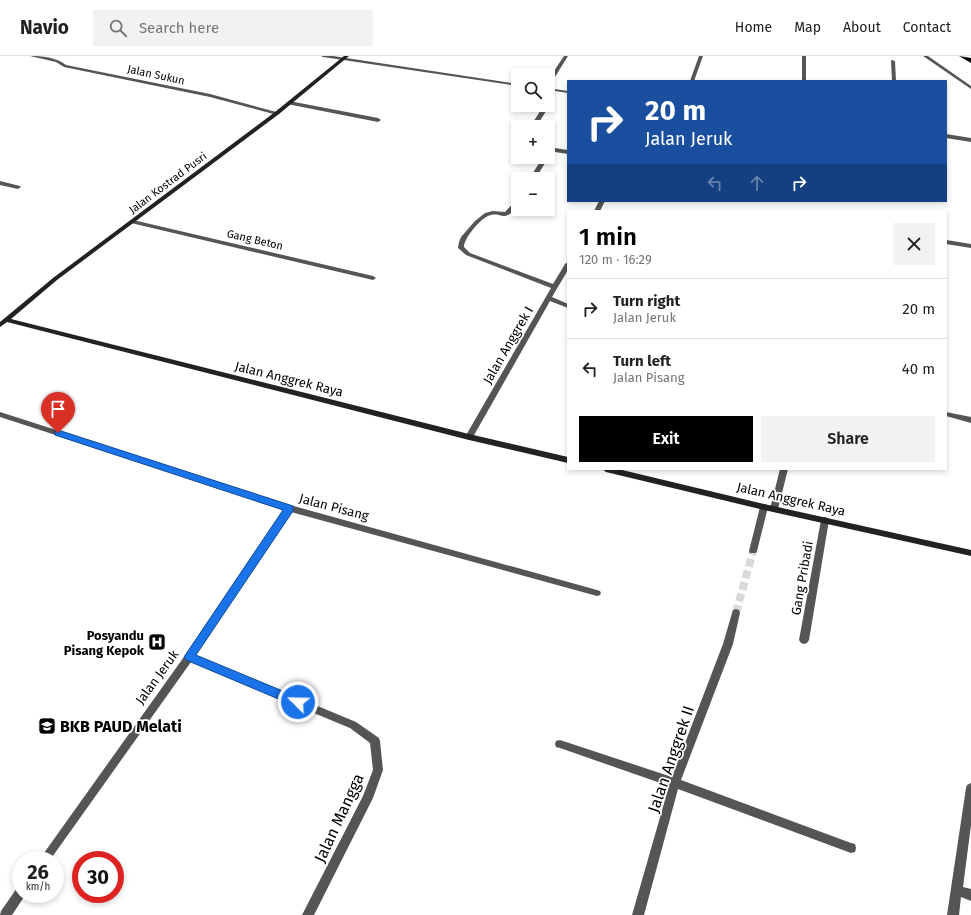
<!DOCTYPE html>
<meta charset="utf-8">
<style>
body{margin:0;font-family:"Fira Sans",sans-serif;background:#f2f2f2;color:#202124;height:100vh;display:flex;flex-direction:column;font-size:15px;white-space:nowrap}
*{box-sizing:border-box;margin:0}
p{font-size:13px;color:#757577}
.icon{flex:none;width:22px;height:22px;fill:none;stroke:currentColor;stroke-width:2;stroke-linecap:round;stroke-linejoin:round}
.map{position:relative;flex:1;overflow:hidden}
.panel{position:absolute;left:567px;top:154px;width:380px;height:260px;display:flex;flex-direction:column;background:#fff;border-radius:0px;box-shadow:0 2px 6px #0003}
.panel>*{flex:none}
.top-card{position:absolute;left:567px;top:24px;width:380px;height:122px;border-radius:0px;box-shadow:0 2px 6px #0003;background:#1a4fa0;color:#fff;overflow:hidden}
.fabs{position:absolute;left:511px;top:12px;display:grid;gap:8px}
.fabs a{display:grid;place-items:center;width:44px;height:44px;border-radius:0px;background:#fff;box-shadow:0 2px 6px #0003;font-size:20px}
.speed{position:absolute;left:12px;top:795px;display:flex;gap:8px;font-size:20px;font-weight:700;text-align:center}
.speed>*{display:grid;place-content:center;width:52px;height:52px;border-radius:50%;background:#fff;box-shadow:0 2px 6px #0003;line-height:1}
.speed small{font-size:10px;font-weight:400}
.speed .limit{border:6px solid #d22;background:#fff;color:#111}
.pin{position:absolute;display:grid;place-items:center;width:34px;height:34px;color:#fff;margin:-41px -17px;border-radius:50% 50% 50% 0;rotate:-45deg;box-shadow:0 0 4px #0007}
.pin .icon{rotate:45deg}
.me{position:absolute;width:44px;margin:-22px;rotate:293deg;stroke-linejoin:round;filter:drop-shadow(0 0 3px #0008)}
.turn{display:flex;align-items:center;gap:14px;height:84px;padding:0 12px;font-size:18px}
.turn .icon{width:52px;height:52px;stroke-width:2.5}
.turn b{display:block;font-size:28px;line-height:34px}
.lanes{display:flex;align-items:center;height:38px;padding:0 12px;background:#0003;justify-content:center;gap:20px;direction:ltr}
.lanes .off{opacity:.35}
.round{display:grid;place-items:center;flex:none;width:42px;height:42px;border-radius:0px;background:#f2f2f2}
.head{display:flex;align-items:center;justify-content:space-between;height:68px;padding:0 12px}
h1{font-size:24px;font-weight:600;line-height:30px;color:#000}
.cta{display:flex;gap:8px;margin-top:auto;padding:8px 12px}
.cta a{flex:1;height:46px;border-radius:0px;background:#000;color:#fff;font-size:16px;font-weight:600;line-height:46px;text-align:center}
.cta a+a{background:#f2f2f2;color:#202124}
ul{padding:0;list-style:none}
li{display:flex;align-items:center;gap:12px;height:60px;padding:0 12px;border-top:1px solid #e0e0e0}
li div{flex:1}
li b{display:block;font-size:15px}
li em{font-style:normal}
header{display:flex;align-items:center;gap:24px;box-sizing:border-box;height:56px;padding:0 20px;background:#fff;border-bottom:1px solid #e0e0e0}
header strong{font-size:19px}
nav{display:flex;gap:22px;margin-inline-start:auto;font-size:14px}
.search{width:280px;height:36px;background:#f2f2f2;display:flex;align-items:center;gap:10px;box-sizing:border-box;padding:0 14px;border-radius:0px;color:#757577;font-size:15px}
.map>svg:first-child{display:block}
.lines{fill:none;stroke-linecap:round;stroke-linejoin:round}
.street-tunnel{stroke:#d9d9d9;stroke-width:8;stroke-dasharray:8 4;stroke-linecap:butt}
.lane{fill:#555;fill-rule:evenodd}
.street{fill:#555;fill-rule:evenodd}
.secondary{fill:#222;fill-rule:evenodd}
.highway{fill:#000;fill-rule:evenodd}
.route{fill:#1a73e8;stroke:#114b97}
.labels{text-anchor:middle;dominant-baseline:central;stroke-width:3.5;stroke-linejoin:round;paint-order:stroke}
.far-street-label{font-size:11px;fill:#000;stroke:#fff}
.street-label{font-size:13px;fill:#000;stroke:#fff}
.poi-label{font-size:13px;font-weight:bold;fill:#000;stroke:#fff;text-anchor:end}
.near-poi-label{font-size:16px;font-weight:bold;fill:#000;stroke:#fff;text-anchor:start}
.near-street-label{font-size:16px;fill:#000;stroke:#fff}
</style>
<header>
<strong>Navio</strong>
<div class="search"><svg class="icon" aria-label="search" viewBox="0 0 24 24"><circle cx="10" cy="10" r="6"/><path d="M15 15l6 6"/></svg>Search here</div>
<nav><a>Home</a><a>Map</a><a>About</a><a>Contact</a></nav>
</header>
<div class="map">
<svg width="971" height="859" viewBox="0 0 971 859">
<rect width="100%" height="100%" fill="#fff"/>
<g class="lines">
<!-- street-tunnel -->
<path class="street-tunnel" d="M 736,557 L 753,495"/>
<!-- lane -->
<path class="lane" d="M 946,184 L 971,188 L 971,192 L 946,188 Z"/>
<!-- street -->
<path class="street" d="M 30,0 C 42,0 56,1 66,9 L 210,38 L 280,57 L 277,59 L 210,41 L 64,11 L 56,6 Z
M 321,0 L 333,0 L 518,28 L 518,30 L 323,1 Z
M 564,0 L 568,0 L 550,29 L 548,29 L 548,24 Z
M 699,0 L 703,0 L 694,25 L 690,25 Z
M 802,0 L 806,0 L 806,25 L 802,25 Z
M 923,0 L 928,0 L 971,30 L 971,33 Z
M 891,4 L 895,5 L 896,25 L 892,25 Z
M 548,32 L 568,35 L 568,37 L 548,34 Z
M 289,45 L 378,62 L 381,64 L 378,66 L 287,48 L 286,47 Z
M 548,48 L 550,49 L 536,71 L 530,71 L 544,49 L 548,49 Z
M 946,78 L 971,82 L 971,86 L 946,82 Z
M 548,91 L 568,94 L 568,98 L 548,95 Z
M 548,100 L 549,101 L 535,123 L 529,123 L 543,101 L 548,101 Z
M 0,125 L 20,130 L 21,131 L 18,133 L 0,129 Z
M 518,143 C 518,151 512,160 503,160 C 499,159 495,158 491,159 C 481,161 464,182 464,191 L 470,197 L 553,228 L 565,208 L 568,206 L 568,214 L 552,241 L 568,248 L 568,252 L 550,245 L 473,381 L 469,384 L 465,381 L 551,232 L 466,199 L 458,192 L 459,186 L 461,181 L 475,165 L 485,157 L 493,155 L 505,156 L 516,144 Z
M 599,145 L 605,145 L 600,155 L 594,155 Z
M 133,164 L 373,220 L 376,222 L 373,224 L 131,167 L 130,166 Z
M 0,356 L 290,449 L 597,534 L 600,535 L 601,537 L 600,539 L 597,540 L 291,456 L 195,599 L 356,666 L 379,682 L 380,685 L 383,714 L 373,742 L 314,859 L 302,859 L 363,740 L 373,714 L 370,687 L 350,672 L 191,606 L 50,804 L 39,804 L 186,598 L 284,453 L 0,361 Z
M 946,356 L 971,361 L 971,367 L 946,360 Z
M 780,413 L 788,413 L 778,453 L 777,455 L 771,455 L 770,453 Z
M 764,448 L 767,449 L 768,451 L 757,495 L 756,497 L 750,497 L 749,495 L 760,451 L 761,449 Z
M 825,461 L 828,462 L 829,464 L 809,584 L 807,587 L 804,588 L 801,587 L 799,584 L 821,464 L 822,462 Z
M 736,553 L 739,554 L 740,557 L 733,588 L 681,724 L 851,787 L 855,788 L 856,792 L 855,796 L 851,797 L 678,733 L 644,859 L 632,859 L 669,730 L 560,692 L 556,691 L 555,688 L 556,685 L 560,684 L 672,721 L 723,588 L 732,557 L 733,554 Z
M 971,727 L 971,769 L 963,831 L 971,833 L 971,845 L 961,841 L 959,859 L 947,859 L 966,732 L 967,729 Z
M 21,830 L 21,838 L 26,838 L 12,859 L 0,859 L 1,855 L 17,832 Z"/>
<!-- secondary -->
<path class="secondary" d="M 344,0 L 349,0 L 279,58 L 57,224 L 11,263 L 469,378 L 568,401 L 568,407 L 469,384 L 7,266 L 0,271 L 0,266 L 53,222 L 275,56 Z
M 602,413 L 618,413 L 764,448 L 971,494 L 971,500 L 764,454 L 606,416 Z"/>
<!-- highway -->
<path class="highway" d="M 959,0 L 971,2 L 971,7 Z"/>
</g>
<!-- route -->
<path class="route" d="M 58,374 L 293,450 L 293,455 L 196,599 L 302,643 L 304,646 L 302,650 L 295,650 L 186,604 L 184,601 L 283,454 L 55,379 L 55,375 Z"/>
<!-- icons -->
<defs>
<g id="hospital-square" transform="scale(0.9)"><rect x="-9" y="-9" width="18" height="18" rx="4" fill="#000" stroke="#fff"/><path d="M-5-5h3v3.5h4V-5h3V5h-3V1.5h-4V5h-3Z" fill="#fff"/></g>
<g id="school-square" transform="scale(0.9)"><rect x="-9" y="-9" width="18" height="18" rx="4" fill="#000" stroke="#fff"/><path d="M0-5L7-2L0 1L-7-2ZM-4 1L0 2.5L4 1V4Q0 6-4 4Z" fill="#fff"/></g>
</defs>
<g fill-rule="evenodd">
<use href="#hospital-square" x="157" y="586"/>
<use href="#school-square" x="47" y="670"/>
</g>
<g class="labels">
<!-- far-street labels -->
<g class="far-street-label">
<text transform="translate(156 19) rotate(12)">Jalan Sukun</text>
<text transform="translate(168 127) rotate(-37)">Jalan Kostrad Pusri</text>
<text transform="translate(255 184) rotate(13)">Gang Beton</text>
</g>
<!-- street labels -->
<g class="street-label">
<text transform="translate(508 289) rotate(-60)">Jalan Anggrek I</text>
<text transform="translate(289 323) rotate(14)">Jalan Anggrek Raya</text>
<text transform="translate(791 443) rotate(13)">Jalan Anggrek Raya</text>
<text transform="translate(334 451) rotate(15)">Jalan Pisang</text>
<text transform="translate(802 522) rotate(-80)">Gang Pribadi</text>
<text transform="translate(157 621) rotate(-54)">Jalan Jeruk</text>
</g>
<!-- poi labels -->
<g class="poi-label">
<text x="144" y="579">Posyandu<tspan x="144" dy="15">Pisang Kepok</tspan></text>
</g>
<!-- near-poi labels -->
<g class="near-poi-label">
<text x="60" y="670">BKB PAUD Melati</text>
</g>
<!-- near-street labels -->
<g class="near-street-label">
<text transform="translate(671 703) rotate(-71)">Jalan Anggrek II</text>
<text transform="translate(339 762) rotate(-65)">Jalan Mangga</text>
</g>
</g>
</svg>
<div class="fabs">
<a><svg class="icon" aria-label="search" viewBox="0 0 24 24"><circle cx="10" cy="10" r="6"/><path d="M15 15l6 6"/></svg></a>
<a>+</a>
<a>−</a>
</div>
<div class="speed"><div>26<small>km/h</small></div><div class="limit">30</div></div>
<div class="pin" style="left:58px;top:377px;background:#d93025"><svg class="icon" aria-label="arrive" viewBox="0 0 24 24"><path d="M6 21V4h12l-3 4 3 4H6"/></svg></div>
<svg class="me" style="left:298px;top:646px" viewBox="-20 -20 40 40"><circle r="17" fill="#1a73e8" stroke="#fff" stroke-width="3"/><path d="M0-11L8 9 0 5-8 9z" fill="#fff"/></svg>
<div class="top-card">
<div class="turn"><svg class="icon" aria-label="right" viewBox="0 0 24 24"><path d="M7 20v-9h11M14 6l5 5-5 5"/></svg><div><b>20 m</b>Jalan Jeruk</div></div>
<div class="lanes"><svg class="icon off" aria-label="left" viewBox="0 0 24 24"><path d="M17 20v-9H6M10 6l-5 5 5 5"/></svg><svg class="icon off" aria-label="ahead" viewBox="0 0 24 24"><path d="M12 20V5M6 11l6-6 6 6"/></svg><svg class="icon" aria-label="right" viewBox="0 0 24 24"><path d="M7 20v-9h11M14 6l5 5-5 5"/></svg></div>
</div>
<section class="panel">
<div class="head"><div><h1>1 min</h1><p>120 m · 16:29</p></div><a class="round"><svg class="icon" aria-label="close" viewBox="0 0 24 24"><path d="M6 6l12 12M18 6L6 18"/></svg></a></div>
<ul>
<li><svg class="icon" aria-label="right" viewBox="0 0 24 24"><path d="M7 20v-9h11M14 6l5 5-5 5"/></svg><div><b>Turn right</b><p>Jalan Jeruk</p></div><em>20 m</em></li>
<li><svg class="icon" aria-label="left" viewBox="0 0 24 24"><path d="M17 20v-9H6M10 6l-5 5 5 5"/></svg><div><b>Turn left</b><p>Jalan Pisang</p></div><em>40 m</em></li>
</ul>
<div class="cta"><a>Exit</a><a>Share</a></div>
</section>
</div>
